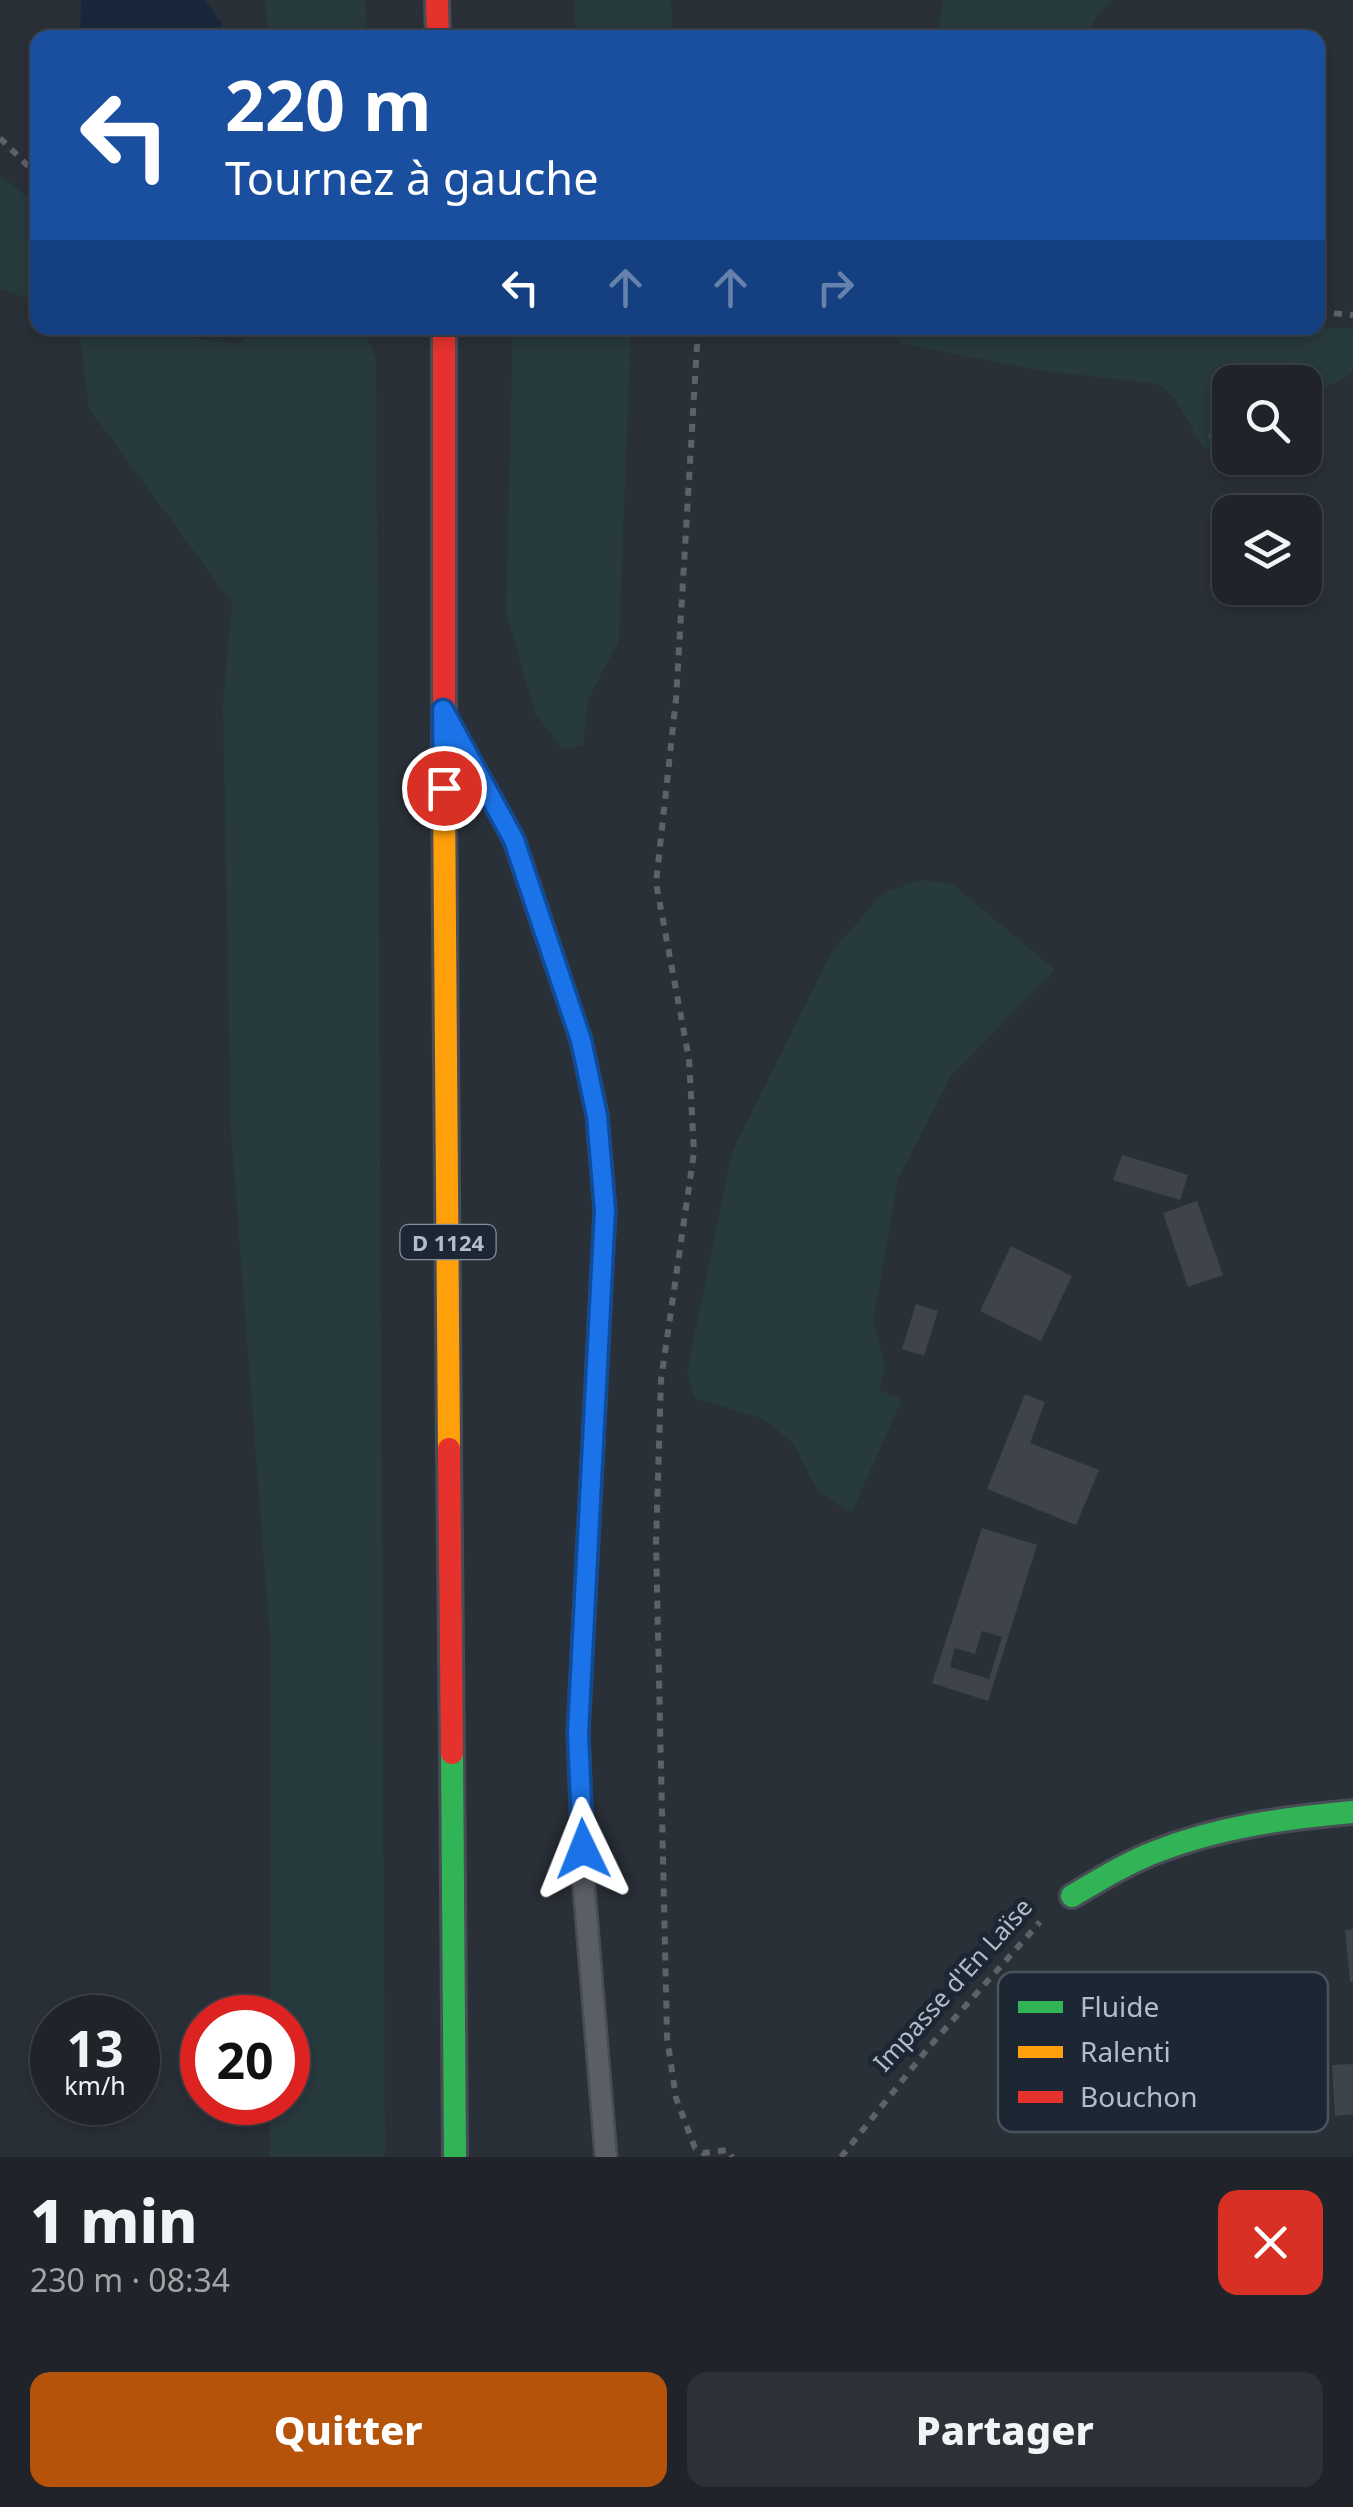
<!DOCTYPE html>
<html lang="fr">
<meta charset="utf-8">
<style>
body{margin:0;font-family:"Noto Sans",sans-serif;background:#2d3036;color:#f1f3f6;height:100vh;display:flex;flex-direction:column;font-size:38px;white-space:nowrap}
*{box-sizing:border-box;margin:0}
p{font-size:32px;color:#a2a4a8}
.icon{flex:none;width:55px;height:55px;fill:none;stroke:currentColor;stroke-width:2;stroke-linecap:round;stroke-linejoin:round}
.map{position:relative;height:2157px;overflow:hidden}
.drawer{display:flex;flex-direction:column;background:#20242a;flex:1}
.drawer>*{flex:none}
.guide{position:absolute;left:30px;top:30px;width:1295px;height:305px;border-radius:20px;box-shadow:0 5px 15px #0003,0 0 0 2px #3d4147;background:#1a4fa0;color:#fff;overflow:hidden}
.buttons{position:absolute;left:1212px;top:365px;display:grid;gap:20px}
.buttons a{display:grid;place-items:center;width:110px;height:110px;border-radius:20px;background:#20242a;box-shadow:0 5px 15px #0003,0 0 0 2px #3d4147;font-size:50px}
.speed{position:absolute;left:30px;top:1995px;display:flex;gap:20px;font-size:50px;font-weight:700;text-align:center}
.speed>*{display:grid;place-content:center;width:130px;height:130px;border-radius:50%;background:#20242a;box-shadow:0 5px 15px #0003,0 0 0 2px #3d4147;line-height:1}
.speed small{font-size:25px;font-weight:400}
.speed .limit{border:15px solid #d22;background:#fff;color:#111}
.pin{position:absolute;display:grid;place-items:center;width:85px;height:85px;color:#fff;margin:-42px;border:5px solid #fff;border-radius:50%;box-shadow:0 2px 10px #0007}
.me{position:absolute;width:110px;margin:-55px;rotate:358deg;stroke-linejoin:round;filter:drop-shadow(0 0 8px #0008)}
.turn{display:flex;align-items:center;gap:35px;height:210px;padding:0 30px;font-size:45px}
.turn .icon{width:130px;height:130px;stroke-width:2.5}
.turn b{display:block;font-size:70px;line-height:85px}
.lanes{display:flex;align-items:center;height:95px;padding:0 30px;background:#0003;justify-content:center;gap:50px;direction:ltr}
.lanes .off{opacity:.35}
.round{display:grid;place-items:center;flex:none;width:105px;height:105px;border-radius:20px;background:#2d3036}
.overview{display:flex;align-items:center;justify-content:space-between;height:170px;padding:0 30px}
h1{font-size:60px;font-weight:800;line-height:75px}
.primary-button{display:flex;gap:20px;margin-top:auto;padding:20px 30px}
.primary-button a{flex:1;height:115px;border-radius:20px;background:#b45309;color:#fff;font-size:40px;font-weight:800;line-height:115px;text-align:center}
.primary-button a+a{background:#2d3036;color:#f1f3f6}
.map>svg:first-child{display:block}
.green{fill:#273a3e}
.water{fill:#19273c}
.building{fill:#3f444c;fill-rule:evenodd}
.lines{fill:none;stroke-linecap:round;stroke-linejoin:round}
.lane-casing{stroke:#484c55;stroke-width:25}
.fast-casing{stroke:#484c55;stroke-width:28}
.slow-casing{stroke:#484c55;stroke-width:28}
.jam-casing{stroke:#484c55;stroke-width:28}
.path{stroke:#5c6268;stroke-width:6;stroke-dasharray:8 8;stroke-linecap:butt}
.lane{stroke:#5a5e66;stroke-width:20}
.fast{stroke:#30b455;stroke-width:22}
.slow{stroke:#ff9f0a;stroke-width:22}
.jam{stroke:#e5322d;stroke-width:22}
.route-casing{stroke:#114b97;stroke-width:25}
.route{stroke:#1a73e8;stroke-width:18}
.labels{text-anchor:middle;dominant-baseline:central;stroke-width:10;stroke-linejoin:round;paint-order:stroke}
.shield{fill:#1d2633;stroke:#878f9c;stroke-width:2.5}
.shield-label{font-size:22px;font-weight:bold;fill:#b4bcc9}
.street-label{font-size:25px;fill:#b4bcc9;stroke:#1d2633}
.key{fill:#1d2633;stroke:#4a5360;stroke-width:2.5}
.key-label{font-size:28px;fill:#b4bcc9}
</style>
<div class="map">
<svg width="1353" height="2157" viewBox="0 0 1353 2157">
<rect width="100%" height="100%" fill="#2a3038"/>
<!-- green -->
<path class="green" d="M 265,0 L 365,0 L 367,37 L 269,37 Z
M 575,0 L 671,0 L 673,37 L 575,37 Z
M 944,0 L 1111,0 L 1094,20 L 1086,37 L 936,37 Z
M 0,176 L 37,202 L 37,302 L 0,288 Z
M 1318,326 L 1353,329 L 1353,373 L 1305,399 L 1305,382 L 1230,382 L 1230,440 L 1220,449 L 1204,449 L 1175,398 L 1158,384 L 1037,370 L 903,344 L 880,328 Z
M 73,328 L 144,328 L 185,337 L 238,344 L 261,328 L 364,328 L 376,360 L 385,2157 L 270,2157 L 270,2103 L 288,2102 L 288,2018 L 270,2017 L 271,1651 L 231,1130 L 223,704 L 232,603 L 89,408 L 80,339 Z
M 513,328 L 631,328 L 619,640 L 588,700 L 583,746 L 562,750 L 535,712 L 506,612 Z
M 920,880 L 952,884 L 1055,970 L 952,1074 L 898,1179 L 873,1321 L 886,1368 L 879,1390 L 902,1399 L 852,1512 L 818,1492 L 793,1443 L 764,1419 L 694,1398 L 687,1372 L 732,1152 L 831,953 L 882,894 Z"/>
<!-- water -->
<path class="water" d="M 81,0 L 205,0 L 221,23 L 220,37 L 80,37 Z"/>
<!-- building -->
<path class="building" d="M 1212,426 L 1225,429 L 1221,441 L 1208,438 Z
M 1122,1155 L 1188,1175 L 1180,1200 L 1113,1180 Z
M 1197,1201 L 1223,1275 L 1188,1287 L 1163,1213 Z
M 1011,1246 L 1072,1276 L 1041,1341 L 980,1311 Z
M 916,1304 L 938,1311 L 924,1356 L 902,1349 Z
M 1025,1394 L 1045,1402 L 1030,1443 L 1099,1470 L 1076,1525 L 987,1489 Z
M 982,1528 L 1037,1545 L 988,1701 L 932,1683 ZM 982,1631 L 1002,1637 L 989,1679 L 950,1667 L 955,1648 L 975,1654 Z
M 1353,1929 L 1353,1982 L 1350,1982 L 1345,1930 Z
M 1353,2064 L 1353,2114 L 1335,2116 L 1332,2065 Z"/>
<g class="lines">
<!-- lane casing -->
<g class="lane-casing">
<path id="lane" d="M 458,738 L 514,840 L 581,1040 L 597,1115 L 605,1210 L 578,1733 L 584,1888 L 606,2157"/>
</g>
<!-- fast casing -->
<g class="fast-casing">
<path id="fast" d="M 452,1753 L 455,2157
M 1072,1896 C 1099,1880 1125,1864 1155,1852 C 1218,1827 1286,1818 1353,1812"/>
</g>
<!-- slow casing -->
<g class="slow-casing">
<path id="slow" d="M 444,794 L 449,1449"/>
</g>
<!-- jam casing -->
<g class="jam-casing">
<path id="jam" d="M 437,0 L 438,38
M 444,794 L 444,328
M 449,1449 L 452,1753"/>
</g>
<!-- path -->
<path class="path" d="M 0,138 L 38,176
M 1318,312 L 1353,315
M 696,328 L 697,345 L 676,699 L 656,883 L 689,1059 L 694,1152 L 661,1380 L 656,1544 L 667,2037 L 676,2098 L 695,2148 L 703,2153 L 728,2150 L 732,2157
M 841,2157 L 929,2047 L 1040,1922"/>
<!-- lane -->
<use href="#lane" class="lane"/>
<!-- fast -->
<use href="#fast" class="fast"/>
<!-- slow -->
<use href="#slow" class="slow"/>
<!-- jam -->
<use href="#jam" class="jam"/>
</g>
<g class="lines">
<!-- route casing -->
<g class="route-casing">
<path id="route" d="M 444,788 L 443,710 L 514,840 L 581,1040 L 597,1116 L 605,1210 L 578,1733 L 583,1849"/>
</g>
<!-- route -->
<use href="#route" class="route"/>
</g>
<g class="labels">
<!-- shield labels -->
<rect class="shield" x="400.5" y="1225" width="95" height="34" rx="8"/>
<g class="shield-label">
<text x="448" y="1242">D 1124</text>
</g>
<!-- street labels -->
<g class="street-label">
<text transform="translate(952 1984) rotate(-48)">Impasse d'En Laïse</text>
</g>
</g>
<!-- legend -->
<rect x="998" y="1972" width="330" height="160" rx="15" class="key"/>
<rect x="1018" y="2001" width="45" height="12" fill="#30b455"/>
<rect x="1018" y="2046" width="45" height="12" fill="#ff9f0a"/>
<rect x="1018" y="2091" width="45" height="12" fill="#e5322d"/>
<g class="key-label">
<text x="1080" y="2017">Fluide</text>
<text x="1080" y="2062">Ralenti</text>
<text x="1080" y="2107">Bouchon</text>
</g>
</svg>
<div class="buttons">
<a><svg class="icon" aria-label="search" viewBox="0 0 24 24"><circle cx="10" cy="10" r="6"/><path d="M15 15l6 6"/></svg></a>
<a><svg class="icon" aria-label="layers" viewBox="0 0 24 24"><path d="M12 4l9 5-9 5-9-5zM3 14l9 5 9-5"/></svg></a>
</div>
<div class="speed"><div>13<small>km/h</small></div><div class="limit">20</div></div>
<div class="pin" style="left:444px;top:788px;background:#d93025"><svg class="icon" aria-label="arrive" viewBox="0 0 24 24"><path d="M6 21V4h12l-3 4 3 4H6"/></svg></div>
<svg class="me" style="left:583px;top:1849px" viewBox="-20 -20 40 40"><path d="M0-17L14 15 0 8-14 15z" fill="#1a73e8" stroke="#fff" stroke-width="4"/></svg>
<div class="guide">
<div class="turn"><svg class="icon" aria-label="left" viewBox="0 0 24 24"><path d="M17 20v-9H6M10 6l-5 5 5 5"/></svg><div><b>220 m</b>Tournez à gauche</div></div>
<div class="lanes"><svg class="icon" aria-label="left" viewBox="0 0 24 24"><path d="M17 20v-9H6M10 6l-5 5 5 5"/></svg><svg class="icon off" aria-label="ahead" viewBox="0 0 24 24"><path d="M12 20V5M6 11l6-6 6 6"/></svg><svg class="icon off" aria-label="ahead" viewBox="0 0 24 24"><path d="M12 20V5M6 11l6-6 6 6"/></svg><svg class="icon off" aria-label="right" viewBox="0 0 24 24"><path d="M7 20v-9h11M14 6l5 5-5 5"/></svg></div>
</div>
</div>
<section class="drawer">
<div class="overview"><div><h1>1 min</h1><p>230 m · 08:34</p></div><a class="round" style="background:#d93025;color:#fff"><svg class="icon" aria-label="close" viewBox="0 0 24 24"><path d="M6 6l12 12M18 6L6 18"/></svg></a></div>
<div class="primary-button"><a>Quitter</a><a>Partager</a></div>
</section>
